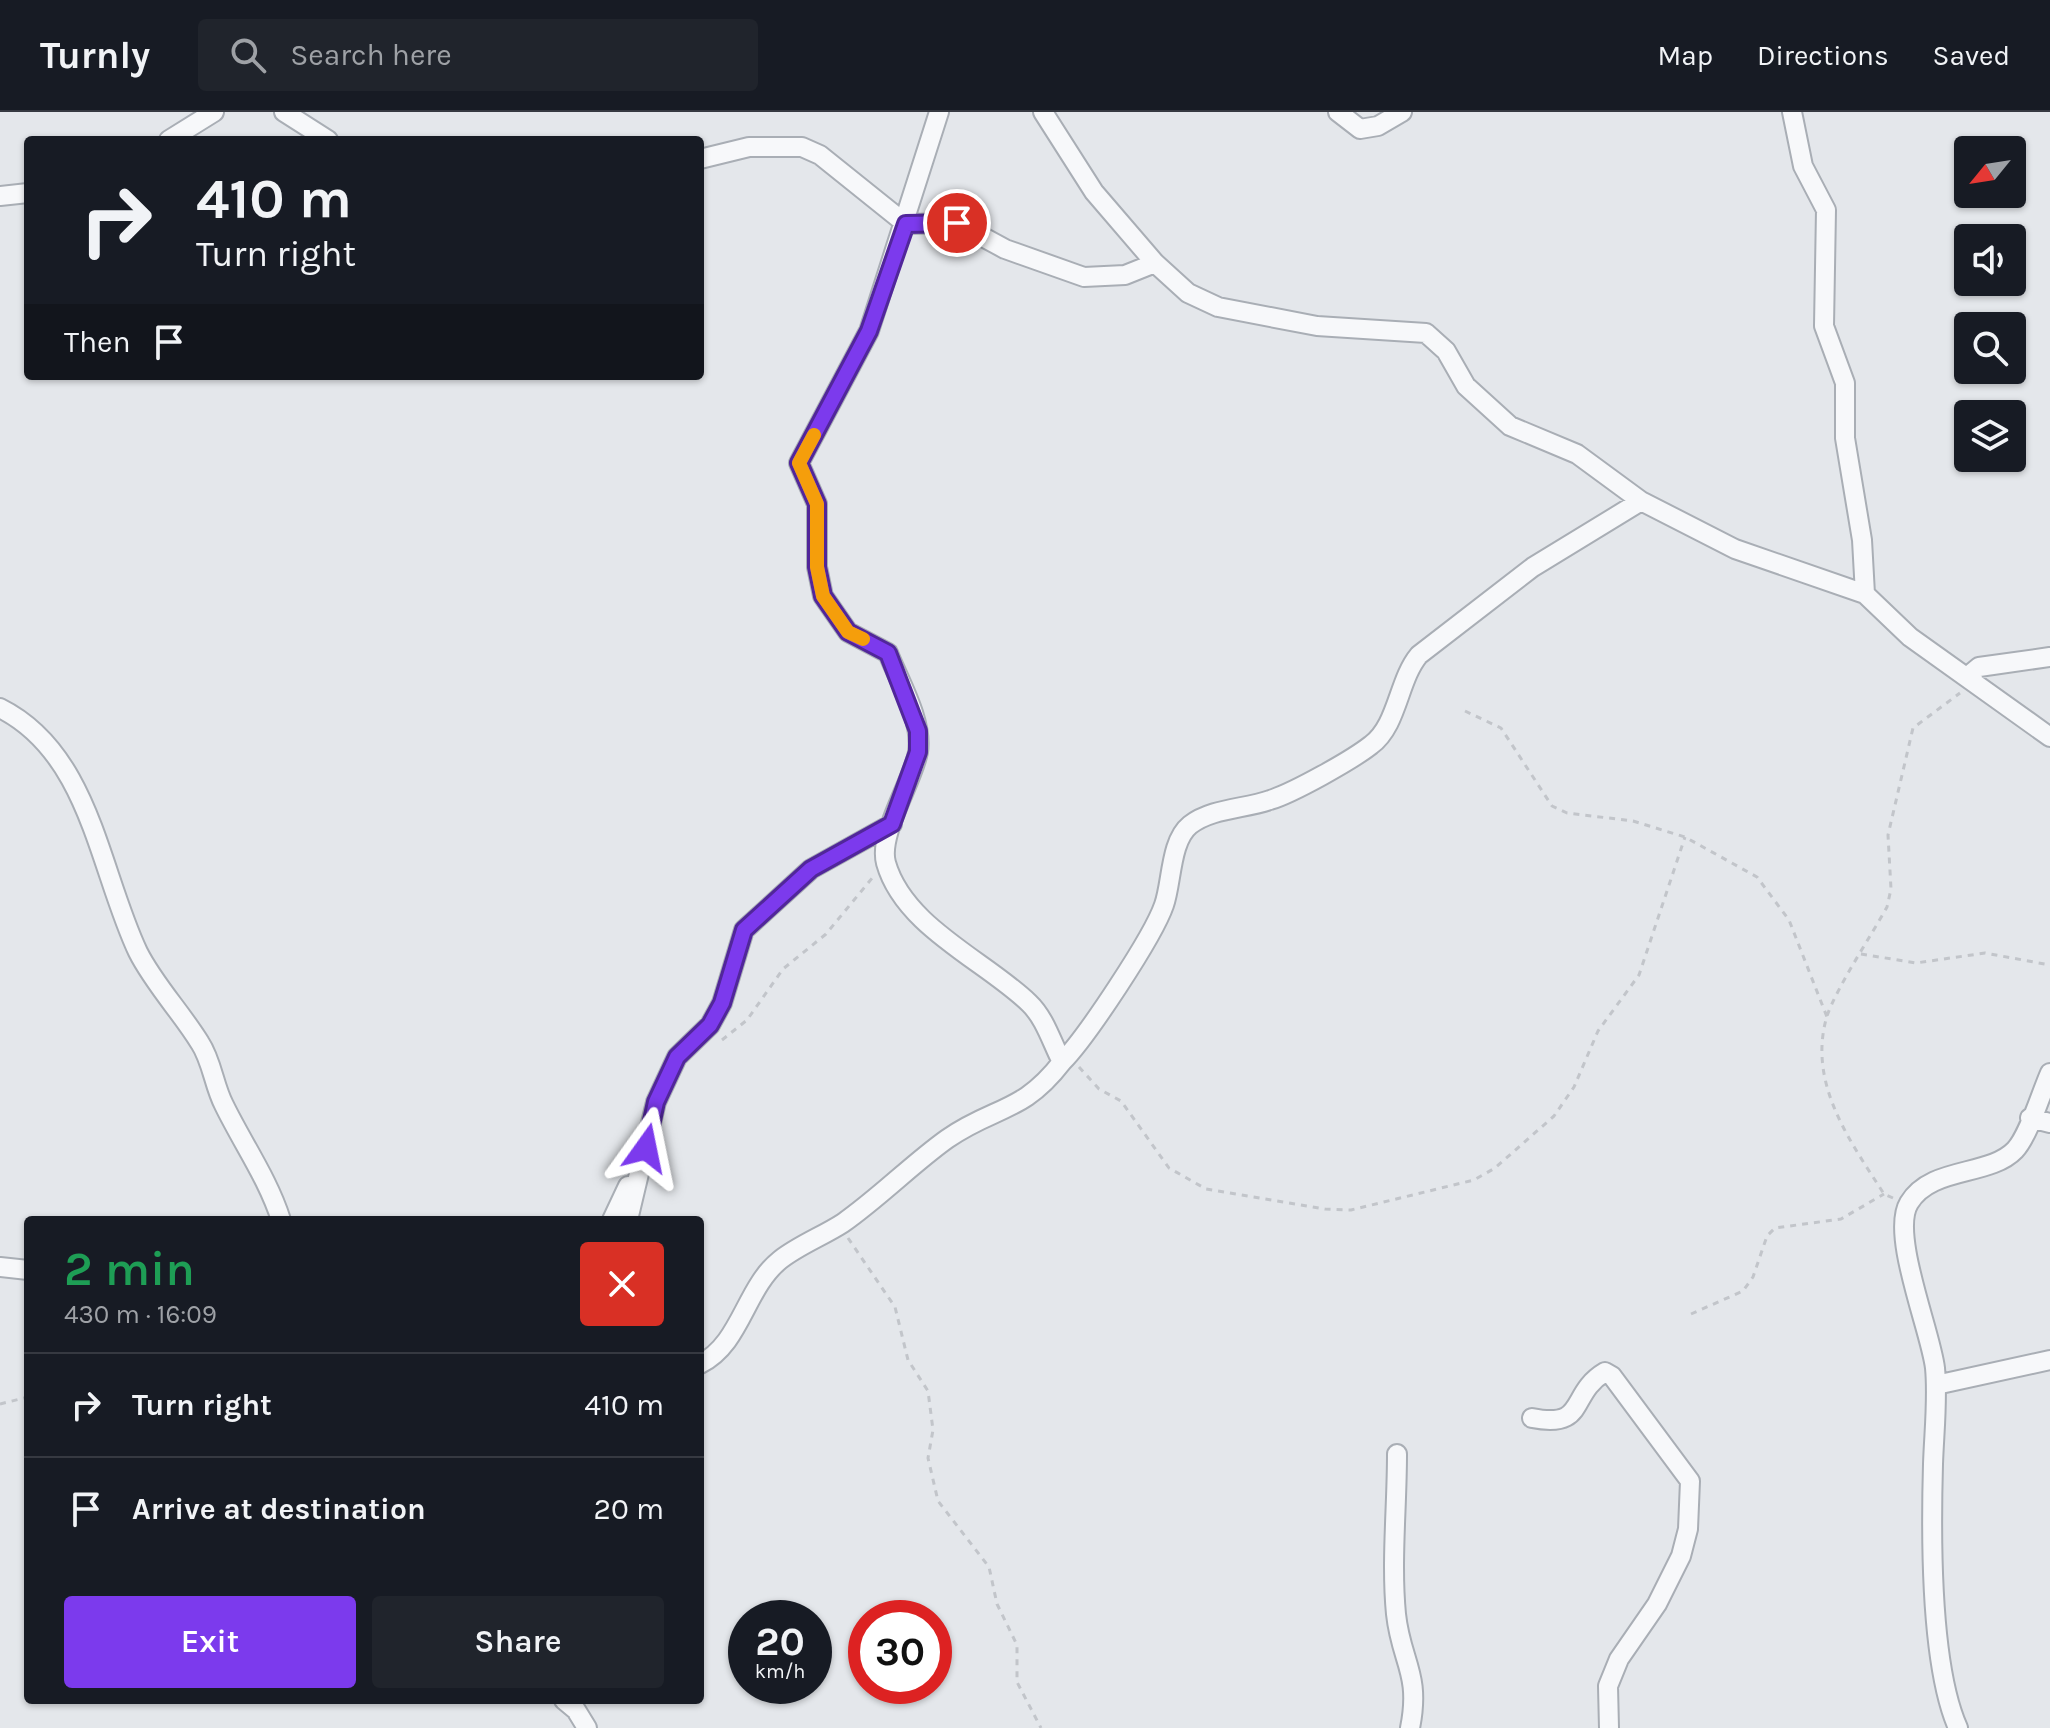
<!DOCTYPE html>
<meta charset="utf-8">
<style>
body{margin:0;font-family:Karla,sans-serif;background:#20242c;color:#f1f3f6;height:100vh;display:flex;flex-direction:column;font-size:30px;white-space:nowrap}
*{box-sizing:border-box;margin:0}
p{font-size:26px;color:#9ea1a6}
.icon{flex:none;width:44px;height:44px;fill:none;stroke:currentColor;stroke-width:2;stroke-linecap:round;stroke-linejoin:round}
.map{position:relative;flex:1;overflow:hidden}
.drawer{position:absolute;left:24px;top:1104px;width:680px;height:488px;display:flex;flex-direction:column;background:#171b24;border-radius:8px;box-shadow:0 2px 6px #0004}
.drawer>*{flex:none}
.banner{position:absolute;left:24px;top:24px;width:680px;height:244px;border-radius:8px;box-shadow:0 2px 6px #0004;background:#171b24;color:#f1f3f6;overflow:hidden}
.needle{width:52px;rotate:240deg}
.tools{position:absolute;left:1954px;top:24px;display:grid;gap:16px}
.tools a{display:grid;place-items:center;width:72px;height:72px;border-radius:8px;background:#171b24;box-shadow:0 2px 6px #0004;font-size:40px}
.speed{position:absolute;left:728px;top:1488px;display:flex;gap:16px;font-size:40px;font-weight:700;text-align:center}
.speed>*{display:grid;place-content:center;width:104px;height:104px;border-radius:50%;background:#171b24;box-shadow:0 2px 6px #0004;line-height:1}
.speed small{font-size:20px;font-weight:400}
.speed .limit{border:12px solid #d22;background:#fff;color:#111}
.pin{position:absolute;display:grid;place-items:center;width:68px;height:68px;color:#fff;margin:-34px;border:4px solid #fff;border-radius:50%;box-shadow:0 2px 8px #0007}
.me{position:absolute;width:88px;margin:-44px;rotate:12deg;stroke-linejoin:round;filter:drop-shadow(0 0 6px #0008)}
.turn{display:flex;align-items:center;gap:28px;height:168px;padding:0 40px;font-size:36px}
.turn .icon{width:104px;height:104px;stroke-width:2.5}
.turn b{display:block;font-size:56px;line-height:68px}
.then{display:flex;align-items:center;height:76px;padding:0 40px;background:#0003;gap:16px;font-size:30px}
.round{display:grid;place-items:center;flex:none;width:84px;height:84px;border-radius:8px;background:#20242c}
.headline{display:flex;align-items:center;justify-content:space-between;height:136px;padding:0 40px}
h1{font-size:48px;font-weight:600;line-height:60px;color:#1e9e55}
.primary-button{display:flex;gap:16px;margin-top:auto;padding:16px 40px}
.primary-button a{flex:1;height:92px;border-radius:8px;background:#7c3aed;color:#fff;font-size:32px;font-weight:600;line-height:92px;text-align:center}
.primary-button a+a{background:#20242c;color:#f1f3f6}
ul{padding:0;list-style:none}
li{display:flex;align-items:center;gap:24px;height:104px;padding:0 40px;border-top:2px solid #363941}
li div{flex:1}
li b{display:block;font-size:30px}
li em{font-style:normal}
header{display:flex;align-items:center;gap:48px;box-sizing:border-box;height:112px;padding:0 40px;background:#171b24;border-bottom:2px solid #363941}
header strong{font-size:38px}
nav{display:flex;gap:44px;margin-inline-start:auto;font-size:28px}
.search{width:560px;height:72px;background:#20242c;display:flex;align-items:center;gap:20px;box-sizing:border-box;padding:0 28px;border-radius:8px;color:#9ea1a6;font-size:30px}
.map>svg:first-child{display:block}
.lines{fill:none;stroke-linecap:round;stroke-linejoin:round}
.street-casing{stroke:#a9aeb5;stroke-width:22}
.path{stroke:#c2c5ca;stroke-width:3;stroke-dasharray:6 6;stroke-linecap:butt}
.street{stroke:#f7f8fa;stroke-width:18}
.route-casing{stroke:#51269a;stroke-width:20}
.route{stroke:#7c3aed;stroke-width:14}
.slow{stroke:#f59e0b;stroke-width:14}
</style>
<header>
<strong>Turnly</strong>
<div class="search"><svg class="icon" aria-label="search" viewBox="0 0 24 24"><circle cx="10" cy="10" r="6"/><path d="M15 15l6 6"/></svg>Search here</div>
<nav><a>Map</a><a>Directions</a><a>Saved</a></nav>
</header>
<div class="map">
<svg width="2050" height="1616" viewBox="0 0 2050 1616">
<rect width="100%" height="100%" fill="#e4e7eb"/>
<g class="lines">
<!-- street casing -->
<g class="street-casing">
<path id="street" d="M 284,0 L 328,28
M 1043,0 L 1094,80 L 1155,151 L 1188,181 L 1218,195 L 1317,214 L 1426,221 L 1446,239 L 1466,274 L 1510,314 L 1577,342 L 1641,389 L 1735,437 L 1865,482
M 1338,0 L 1360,17 L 1378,14 L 1402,0
M 1792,0 L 1803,54 L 1826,98 L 1824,214 L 1845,271 L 1845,326 L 1862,428 L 1865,482 L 1910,525 L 2050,625
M 169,28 L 214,0
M 700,47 L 749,35 L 802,35 L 820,43 L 906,112 L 957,111 L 1005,137 L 1084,165 L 1125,163 L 1155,151
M 0,84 L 28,81
M 1967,565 L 1979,555 L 2050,545
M 0,596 C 90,641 99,758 138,840 C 154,872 181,900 200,931 C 212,949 214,974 224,993 C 243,1032 268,1067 281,1108
M 1062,950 C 1086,926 1153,825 1164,793 C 1172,771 1170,729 1190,713 C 1212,696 1245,697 1270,688 C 1293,681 1352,648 1371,633 C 1398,613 1398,568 1419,543 L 1533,455 L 1641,389
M 2030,1006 L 2050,1011
M 612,1108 L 628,1074
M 628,1108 L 656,990 L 677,945 L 710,913 L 722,891 L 744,818 L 811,757 L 892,712
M 0,1155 L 28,1158
M 700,1252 C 741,1232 745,1176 780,1148 C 799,1133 823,1124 843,1111 C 880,1085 912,1052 947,1027 C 994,994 1022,1002 1062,950 C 1052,931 1045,906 1029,891 C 986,849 904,815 886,751 C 878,722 913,669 918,640 C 923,609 899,569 888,541 L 848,520 L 823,484 L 817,455 L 817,392 L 799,351 L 869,219 L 939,0
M 1936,1273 L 2050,1248
M 1532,1306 C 1588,1317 1568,1282 1605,1260 L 1612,1264 L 1690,1369 L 1688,1417 L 1681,1444 L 1657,1492 L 1619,1547 L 1608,1574 L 1609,1616
M 1397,1342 C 1397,1395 1391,1450 1396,1502 C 1401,1550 1421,1561 1410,1616
M 564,1588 L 576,1598 L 587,1616
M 1958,1616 C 1930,1553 1931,1422 1933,1352 C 1934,1321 1938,1287 1935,1256 C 1931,1220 1890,1122 1909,1091 C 1931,1054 1989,1065 2015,1038 C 2029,1023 2041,981 2050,961"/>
</g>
<!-- path -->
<path class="path" d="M 1465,599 L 1501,616 L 1552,694 L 1567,701 L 1633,709 L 1685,725 L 1757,765 L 1789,808 L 1827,905
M 1861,842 L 1916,851 L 1985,841 L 2050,853
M 722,928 L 747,908 L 783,857 L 826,822 L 873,765
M 1079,955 L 1099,977 L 1121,989 L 1169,1056 L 1206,1077 L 1325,1097 L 1351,1098 L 1474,1068 L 1495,1056 L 1554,1004 L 1574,975 L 1598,919 L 1639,863 L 1685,725
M 1893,1086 L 1884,1082 C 1850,1029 1807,971 1827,904 C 1837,875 1871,824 1887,795 L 1891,777 L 1888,723 L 1913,616 L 1960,581
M 848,1126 L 895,1195 L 908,1248 L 928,1279 L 933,1318 L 928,1346 L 938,1389 L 989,1455 L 997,1492 L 1017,1533 L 1017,1570 L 1041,1616
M 1691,1202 L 1743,1179 L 1753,1165 L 1767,1124 L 1775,1116 L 1841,1107 L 1884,1082
M 0,1292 L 28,1285"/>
<!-- street -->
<use href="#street" class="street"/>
</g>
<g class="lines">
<!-- route casing -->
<g class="route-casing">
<path id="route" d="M 646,1036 L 656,990 L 677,945 L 710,913 L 722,891 L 744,818 L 811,757 L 892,712 L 918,640 L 918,619 L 888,541 L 848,520 L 823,484 L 817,455 L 817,392 L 799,351 L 869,219 L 906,112 L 957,111"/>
</g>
<!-- route -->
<use href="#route" class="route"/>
<!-- slow -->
<path class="slow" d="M 814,323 L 799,351 L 817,392 L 817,455 L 823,484 L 848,520 L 863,527"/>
</g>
</svg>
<div class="tools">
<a><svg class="needle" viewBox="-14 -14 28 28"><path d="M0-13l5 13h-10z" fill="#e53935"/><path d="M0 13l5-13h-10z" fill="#9ea1a6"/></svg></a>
<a><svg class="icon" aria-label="sound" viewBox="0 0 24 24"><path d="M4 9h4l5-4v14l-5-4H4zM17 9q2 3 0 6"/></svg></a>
<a><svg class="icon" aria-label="search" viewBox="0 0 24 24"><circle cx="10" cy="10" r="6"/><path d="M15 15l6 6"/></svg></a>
<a><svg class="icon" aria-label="layers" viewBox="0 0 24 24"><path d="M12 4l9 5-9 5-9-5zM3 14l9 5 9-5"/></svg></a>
</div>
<div class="speed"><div>20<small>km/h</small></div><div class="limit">30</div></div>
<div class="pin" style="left:957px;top:111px;background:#d93025"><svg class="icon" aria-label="arrive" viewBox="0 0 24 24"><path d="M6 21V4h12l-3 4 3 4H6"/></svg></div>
<svg class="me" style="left:646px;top:1036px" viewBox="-20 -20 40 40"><path d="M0-17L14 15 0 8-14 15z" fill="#7c3aed" stroke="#fff" stroke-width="4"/></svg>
<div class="banner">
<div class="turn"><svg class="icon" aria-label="right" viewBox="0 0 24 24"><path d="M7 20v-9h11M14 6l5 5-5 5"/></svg><div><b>410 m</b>Turn right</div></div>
<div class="then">Then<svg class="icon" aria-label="arrive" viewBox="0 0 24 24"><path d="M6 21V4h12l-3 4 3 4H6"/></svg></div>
</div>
<section class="drawer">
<div class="headline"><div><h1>2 min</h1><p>430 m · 16:09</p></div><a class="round" style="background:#d93025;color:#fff"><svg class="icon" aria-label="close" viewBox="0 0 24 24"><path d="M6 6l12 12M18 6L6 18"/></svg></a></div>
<ul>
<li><svg class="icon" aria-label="right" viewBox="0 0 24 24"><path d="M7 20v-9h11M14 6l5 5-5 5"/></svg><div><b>Turn right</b></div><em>410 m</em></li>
<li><svg class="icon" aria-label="arrive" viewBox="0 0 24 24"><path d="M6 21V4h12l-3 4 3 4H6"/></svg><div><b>Arrive at destination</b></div><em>20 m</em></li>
</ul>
<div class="primary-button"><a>Exit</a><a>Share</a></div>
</section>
</div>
